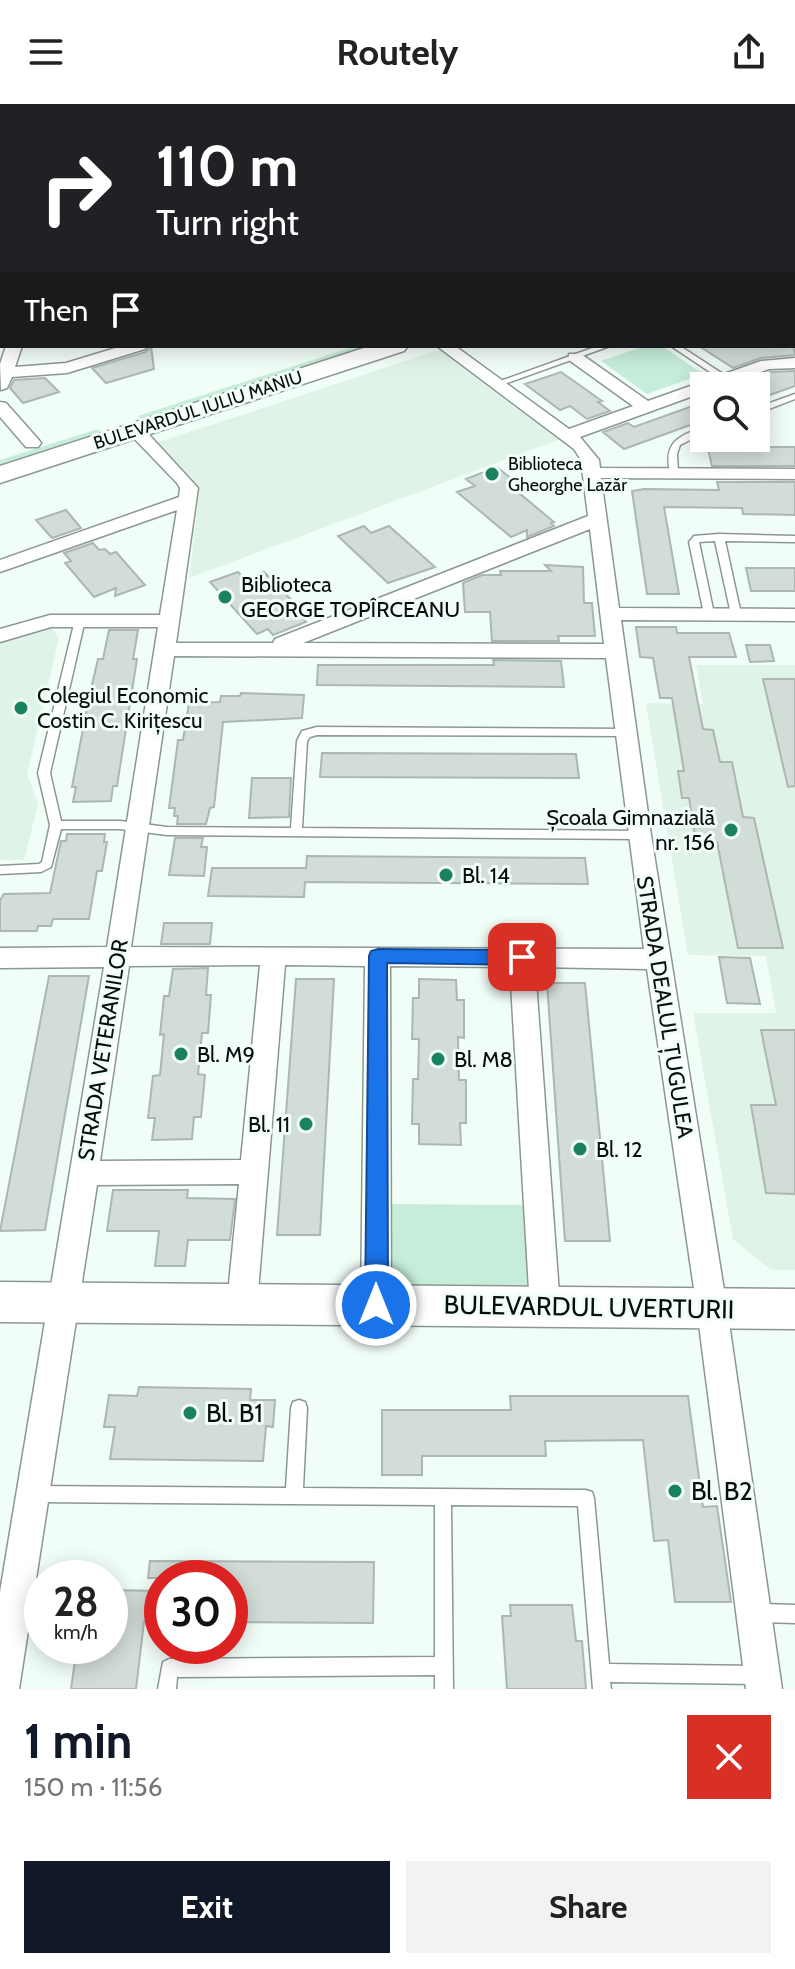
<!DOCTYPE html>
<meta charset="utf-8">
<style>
body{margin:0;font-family:Cabin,sans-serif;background:#f2f2f2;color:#222;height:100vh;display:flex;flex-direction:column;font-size:30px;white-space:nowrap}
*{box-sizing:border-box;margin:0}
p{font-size:26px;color:#767676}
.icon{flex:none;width:44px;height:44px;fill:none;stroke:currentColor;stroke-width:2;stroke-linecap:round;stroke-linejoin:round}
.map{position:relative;height:1585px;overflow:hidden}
.details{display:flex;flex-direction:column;background:#fff;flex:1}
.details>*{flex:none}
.hud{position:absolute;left:0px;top:0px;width:796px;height:244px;box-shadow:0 4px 20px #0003;background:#202124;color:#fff;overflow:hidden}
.tools{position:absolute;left:690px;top:268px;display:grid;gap:16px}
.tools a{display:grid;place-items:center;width:80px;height:80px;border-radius:0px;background:#fff;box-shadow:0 4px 20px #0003;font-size:40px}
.speed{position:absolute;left:24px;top:1456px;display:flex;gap:16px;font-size:40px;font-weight:700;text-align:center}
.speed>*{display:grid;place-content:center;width:104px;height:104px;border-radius:50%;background:#fff;box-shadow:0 4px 20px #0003;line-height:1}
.speed small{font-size:20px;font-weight:400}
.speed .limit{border:12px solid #d22;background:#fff;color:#111}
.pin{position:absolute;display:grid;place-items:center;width:68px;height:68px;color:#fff;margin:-34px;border-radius:16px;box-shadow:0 4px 12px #0006}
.me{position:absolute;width:88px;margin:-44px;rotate:0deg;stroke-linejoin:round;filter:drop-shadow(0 0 6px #0008)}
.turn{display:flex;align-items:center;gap:28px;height:168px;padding:0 24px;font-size:36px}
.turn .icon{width:104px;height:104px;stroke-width:2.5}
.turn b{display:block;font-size:56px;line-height:68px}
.then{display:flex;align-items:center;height:76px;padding:0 24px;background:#0003;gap:16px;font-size:30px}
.round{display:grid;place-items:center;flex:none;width:84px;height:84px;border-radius:0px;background:#f2f2f2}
.head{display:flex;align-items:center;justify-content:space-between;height:136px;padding:0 24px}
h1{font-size:48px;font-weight:800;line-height:60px;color:#111827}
.action{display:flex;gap:16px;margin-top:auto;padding:16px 24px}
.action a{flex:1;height:92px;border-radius:0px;background:#111827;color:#fff;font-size:32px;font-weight:800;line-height:92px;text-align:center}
.action a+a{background:#f2f2f2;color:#222}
header{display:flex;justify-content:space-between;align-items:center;height:104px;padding:0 24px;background:#fff;font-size:36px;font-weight:800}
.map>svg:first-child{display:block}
.built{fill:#e0f3e9}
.green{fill:#c6edda}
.building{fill:#d2ddd7;stroke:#acb7b1;stroke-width:2}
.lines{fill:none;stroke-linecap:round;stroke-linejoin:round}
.service-casing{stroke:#8d9792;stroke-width:3}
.minor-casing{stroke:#8d9792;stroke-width:3}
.secondary-casing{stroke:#8d9792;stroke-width:3}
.primary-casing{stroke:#8d9792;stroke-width:3}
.service{fill:#fff;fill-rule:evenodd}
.minor{fill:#fff;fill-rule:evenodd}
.secondary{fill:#fff;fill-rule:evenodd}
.primary{fill:#fff;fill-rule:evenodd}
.route{fill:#1a73e8;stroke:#114b97;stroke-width:2}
.poi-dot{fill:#1a825d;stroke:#f1fdf7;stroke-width:3}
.labels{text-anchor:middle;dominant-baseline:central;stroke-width:6;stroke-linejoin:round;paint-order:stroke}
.far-street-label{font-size:18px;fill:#090d0b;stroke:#f1fdf7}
.far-poi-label{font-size:18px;fill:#090d0b;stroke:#f1fdf7;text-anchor:start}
.poi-label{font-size:22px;fill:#090d0b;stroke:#f1fdf7;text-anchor:start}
.street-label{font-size:22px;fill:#090d0b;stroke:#f1fdf7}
.near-street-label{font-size:26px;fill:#090d0b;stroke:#f1fdf7}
.near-poi-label{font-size:26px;fill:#090d0b;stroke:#f1fdf7;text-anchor:start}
</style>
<header><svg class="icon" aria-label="menu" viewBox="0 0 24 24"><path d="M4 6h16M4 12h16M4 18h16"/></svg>Routely<svg class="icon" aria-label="share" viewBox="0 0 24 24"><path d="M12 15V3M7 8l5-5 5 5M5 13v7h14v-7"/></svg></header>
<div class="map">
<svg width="795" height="1585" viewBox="0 0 795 1585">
<rect width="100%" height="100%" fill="#f1fdf7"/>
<!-- built -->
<path class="built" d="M 442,245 L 563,334 L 189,474 L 200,383 L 156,339 Z
M 48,520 L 59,534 L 27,670 L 38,700 L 24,756 L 0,756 L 0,537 Z
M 696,561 L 795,561 L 795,1166 L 771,1166 L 733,1135 L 693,909 L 776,909 L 766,852 L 688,851 L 646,599 L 703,600 Z"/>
<!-- green -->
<path class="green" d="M 356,242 L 376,242 L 144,317 L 138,312 Z
M 645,242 L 662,242 L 703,270 L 647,290 L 601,257 Z
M 98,325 L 103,330 L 0,363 L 0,356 Z
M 391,1100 L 524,1101 L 529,1192 L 390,1191 Z"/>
<!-- building -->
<path class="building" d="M 151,242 L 154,265 L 106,279 L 92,264 L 146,248 Z
M 699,242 L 793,242 L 795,251 L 761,254 L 733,264 Z
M 795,267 L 795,282 L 756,296 L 756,279 L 750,275 L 770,268 Z
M 561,268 L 602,297 L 598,298 L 610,307 L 587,315 L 570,302 L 560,306 L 525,280 Z
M 45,274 L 59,288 L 23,299 L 10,284 L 14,276 Z
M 704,298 L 704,316 L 624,345 L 603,328 L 628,319 L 634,323 Z
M 740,340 L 741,343 L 795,343 L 795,362 L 712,362 L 707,341 Z
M 497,363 L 514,377 L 507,379 L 554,418 L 551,419 L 554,422 L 527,433 L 527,426 L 511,433 L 457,388 L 475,382 L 466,375 Z
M 717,378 L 795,378 L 795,411 L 743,410 L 742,404 L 664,403 L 679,490 L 647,490 L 632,387 L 644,385 L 719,386 Z
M 66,406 L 81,424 L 52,434 L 36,416 Z
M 364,422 L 371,429 L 389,422 L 435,463 L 388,479 L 338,432 Z
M 93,439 L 99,446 L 105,445 L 110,450 L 116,448 L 145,481 L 115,492 L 116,484 L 94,493 L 65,459 L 71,457 L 64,449 Z
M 545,461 L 583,463 L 584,499 L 592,499 L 595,532 L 558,532 L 559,537 L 492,537 L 490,508 L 465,508 L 463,479 L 482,471 L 501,471 L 500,467 L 551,467 Z
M 746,464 L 795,464 L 795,487 L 751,487 Z
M 238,468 L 245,476 L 264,468 L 307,512 L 302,514 L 306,518 L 273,531 L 268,525 L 257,530 L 210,478 Z
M 636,523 L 676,523 L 677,529 L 729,529 L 736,553 L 689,553 L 703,625 L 713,626 L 720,658 L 732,658 L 743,713 L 754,714 L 783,844 L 738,844 L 717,738 L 696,738 L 689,694 L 682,694 L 678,667 L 684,667 L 672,594 L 660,594 L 653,554 L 640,553 Z
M 109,526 L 138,526 L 133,555 L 137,555 L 117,682 L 113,682 L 111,697 L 73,698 L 76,683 L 72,683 L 88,598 L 98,555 L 103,555 Z
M 746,541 L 770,541 L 774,557 L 750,558 Z
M 493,556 L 561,557 L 564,583 L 317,581 L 318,561 L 494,561 Z
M 763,575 L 795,575 L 795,682 L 788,683 Z
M 241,589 L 304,591 L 302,614 L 223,618 L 214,703 L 210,704 L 206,720 L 177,720 L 178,712 L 174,712 L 175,704 L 169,704 L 178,636 L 183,636 L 189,599 L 220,598 L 221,592 L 240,592 Z
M 322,649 L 576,650 L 579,674 L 320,673 Z
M 252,674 L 291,674 L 289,713 L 249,714 Z
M 67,730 L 105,730 L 104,738 L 107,738 L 102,767 L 97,767 L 89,815 L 53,815 L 51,822 L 38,822 L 37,827 L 0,827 L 0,796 L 4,790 L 50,789 L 61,737 L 66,737 Z
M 175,734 L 203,734 L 201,743 L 207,743 L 204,772 L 169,771 Z
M 307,752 L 585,754 L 588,780 L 305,778 L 304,793 L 208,792 L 212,764 L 306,764 Z
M 164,819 L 212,819 L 210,840 L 161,840 Z
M 719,853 L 750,854 L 760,900 L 727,899 Z
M 208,864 L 206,891 L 211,891 L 208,929 L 202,929 L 198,970 L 205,971 L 201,1013 L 194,1013 L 192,1035 L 152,1036 L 155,1014 L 148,1014 L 153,972 L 160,971 L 164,930 L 160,931 L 164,892 L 169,892 L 173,865 Z
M 49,872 L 89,872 L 45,1126 L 0,1127 Z
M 296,875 L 334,875 L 320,1131 L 277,1131 Z
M 419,875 L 456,876 L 457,896 L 464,896 L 464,934 L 458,933 L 459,976 L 466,976 L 466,1019 L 460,1019 L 461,1041 L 419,1040 L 419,1020 L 412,1020 L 413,975 L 418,975 L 419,935 L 412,935 L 413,894 L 419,894 Z
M 547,879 L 585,879 L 610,1137 L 565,1137 Z
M 761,926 L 795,926 L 795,1090 L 766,1089 L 751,1001 L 776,1001 Z
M 113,1086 L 188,1086 L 187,1094 L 235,1095 L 230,1136 L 188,1136 L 185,1162 L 155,1162 L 159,1127 L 107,1127 Z
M 139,1283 L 251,1285 L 250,1296 L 275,1296 L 273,1323 L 266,1322 L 263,1357 L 110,1355 L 115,1323 L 104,1323 L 109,1291 L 137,1292 Z
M 510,1292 L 688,1292 L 703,1403 L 717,1402 L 731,1498 L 675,1498 L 668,1436 L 654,1437 L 643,1336 L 545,1337 L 546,1352 L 422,1352 L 422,1371 L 382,1371 L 382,1306 L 511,1306 Z
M 150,1457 L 374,1458 L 373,1519 L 230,1518 L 230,1474 L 148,1474 Z
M 110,1486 L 162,1487 L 162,1518 L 144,1518 L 136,1585 L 71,1585 L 77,1542 L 110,1542 Z
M 510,1501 L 572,1501 L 576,1537 L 582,1537 L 586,1585 L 507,1585 L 502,1512 L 511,1512 Z"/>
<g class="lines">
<!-- service casing -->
<g class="service-casing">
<path id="service" d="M 188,0 L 194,0 L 194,2 L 188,2 Z
M 794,44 L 795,44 L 795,48 L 794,48 Z
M 794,183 L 795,183 L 795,187 L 794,187 Z
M 0,219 L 2,219 L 2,223 L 0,223 Z
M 598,242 L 610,242 L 499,282 L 492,280 Z
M 671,242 L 680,242 L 729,274 L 722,276 Z
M 795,290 L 795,295 L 756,310 L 756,304 Z
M 704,323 L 704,329 L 680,341 L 677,350 L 678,369 L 674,372 L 671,371 C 662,340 677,332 704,323 Z
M 719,430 L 795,432 L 795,438 L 725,437 L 741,510 L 736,513 L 731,510 L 715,437 L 699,438 L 714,510 L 709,513 L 704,510 L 689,438 L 694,432 Z
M 80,513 L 85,516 L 50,669 L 61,717 L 120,717 L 167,723 L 291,724 L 297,637 L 302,627 L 317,623 L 627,625 L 631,626 L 632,629 L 631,632 L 317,631 L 310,633 L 307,637 L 302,724 L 639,727 L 645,731 L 639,735 L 167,731 L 120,725 L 61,725 L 51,763 L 41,768 L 0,770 L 0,762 L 39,760 L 42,758 L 50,721 L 38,669 L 75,516 Z
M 299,1296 L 305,1298 L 307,1304 L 303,1384 L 586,1386 L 592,1388 L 594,1394 L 609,1560 L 757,1562 L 763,1565 L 766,1571 L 763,1577 L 757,1580 L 610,1578 L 611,1585 L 593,1585 L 578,1402 L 451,1401 L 453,1585 L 435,1585 L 435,1571 L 177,1573 L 176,1585 L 158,1585 L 163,1558 L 169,1555 L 435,1553 L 435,1401 L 33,1398 L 27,1396 L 25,1390 L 27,1384 L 33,1382 L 286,1384 L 291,1304 L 293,1298 Z
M 758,1500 L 795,1501 L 795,1519 L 758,1518 L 752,1515 L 749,1509 L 752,1503 Z"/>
</g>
<!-- minor casing -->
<g class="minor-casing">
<path id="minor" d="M 289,0 L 301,0 L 301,2 L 289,2 Z
M 640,0 L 652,0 L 653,2 L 641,2 Z
M 0,33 L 2,33 L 2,41 L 0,41 Z
M 0,71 L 2,71 L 2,79 L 0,79 Z
M 0,138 L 2,138 L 2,146 L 0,146 Z
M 794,229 L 795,230 L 795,240 L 794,239 Z
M 6,242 L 22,242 L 15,263 L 66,259 L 122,242 L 147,242 L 145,245 L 67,269 L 12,273 L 7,284 L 1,286 L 0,260 Z
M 437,242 L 455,242 L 569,325 L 633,302 L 569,256 L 569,250 L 581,250 L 648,297 L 761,257 L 795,254 L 795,264 L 769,265 L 721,282 L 704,282 L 704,288 L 580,333 L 599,356 L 600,364 L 795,365 L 795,375 L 601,374 L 619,504 L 795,505 L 795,517 L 621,516 L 651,731 L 727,1205 L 782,1585 L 746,1585 L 697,1205 L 647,865 L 535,863 L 560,1203 L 556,1213 L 545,1217 L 534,1213 L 530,1203 L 510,863 L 390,862 L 391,1201 L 387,1211 L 376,1215 L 365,1211 L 361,1201 L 365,862 L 285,861 L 257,1200 L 253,1210 L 242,1214 L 231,1210 L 227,1200 L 239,1080 L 97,1081 L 19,1585 L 0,1585 L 0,1488 L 104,863 L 0,864 L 0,844 L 107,843 L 158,523 L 51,523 L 0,538 L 0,525 L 50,511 L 160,511 L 177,406 L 0,468 L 0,456 L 179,393 L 180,384 L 177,379 L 126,326 L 135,321 L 141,322 L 198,384 L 176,539 L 273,539 L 275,535 L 588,412 L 581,356 L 574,345 ZM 590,425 L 604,540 L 303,539 ZM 174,552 L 606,554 L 644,845 L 131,843 ZM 260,861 L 241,1056 L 100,1057 L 129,862 Z
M 0,298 L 6,299 L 38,335 L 41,339 L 38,343 L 26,343 L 0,313 Z"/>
</g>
<!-- secondary casing -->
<g class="secondary-casing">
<path id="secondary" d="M 0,1178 L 795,1185 L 795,1225 L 0,1218 Z"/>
</g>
<!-- primary casing -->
<g class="primary-casing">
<path id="primary" d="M 794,87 L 795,87 L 795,101 L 794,101 Z
M 370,242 L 408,242 L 404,247 L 0,379 L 0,362 Z"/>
</g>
<!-- service -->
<use href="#service" class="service"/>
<!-- minor -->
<use href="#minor" class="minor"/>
<!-- secondary -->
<use href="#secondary" class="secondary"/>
<!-- primary -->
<use href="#primary" class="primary"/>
</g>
<!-- route -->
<path class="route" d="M 378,845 L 522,846 L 529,848 L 532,853 L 529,859 L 522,861 L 387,859 L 388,1201 L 384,1209 L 376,1212 L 368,1209 L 365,1201 L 369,852 L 371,847 Z"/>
<!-- markers -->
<g class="poi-dot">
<circle cx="492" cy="370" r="8"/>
<circle cx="225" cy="493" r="8"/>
<circle cx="21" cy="604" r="8"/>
<circle cx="731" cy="726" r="8"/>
<circle cx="446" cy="771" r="8"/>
<circle cx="181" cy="950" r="8"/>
<circle cx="438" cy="955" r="8"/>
<circle cx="306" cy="1020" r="8"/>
<circle cx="580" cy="1045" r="8"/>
<circle cx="190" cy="1309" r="8"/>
<circle cx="675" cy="1387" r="8"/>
</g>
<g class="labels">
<!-- far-street labels -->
<g class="far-street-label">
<text transform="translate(198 306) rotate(-18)">BULEVARDUL IULIU MANIU</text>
</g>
<!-- far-poi labels -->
<g class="far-poi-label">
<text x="508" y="360">Biblioteca<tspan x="508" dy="21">Gheorghe Lazăr</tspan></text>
</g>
<!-- poi labels -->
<g class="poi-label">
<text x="241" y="480">Biblioteca<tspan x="241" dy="25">GEORGE TOPÎRCEANU</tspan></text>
<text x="37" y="591">Colegiul Economic<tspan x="37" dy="25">Costin C. Kirițescu</tspan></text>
<text x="715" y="713" text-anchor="end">Școala Gimnazială<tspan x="715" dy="25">nr. 156</tspan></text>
<text x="462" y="771">Bl. 14</text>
<text x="197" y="950">Bl. M9</text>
<text x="454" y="955">Bl. M8</text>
<text x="290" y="1020" text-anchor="end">Bl. 11</text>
<text x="596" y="1045">Bl. 12</text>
</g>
<!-- street labels -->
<g class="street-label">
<text transform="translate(665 903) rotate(81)">STRADA DEALUL ȚUGULEA</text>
<text transform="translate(103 946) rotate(-81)">STRADA VETERANILOR</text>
</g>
<!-- near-street labels -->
<g class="near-street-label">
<text transform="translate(589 1203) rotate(1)">BULEVARDUL UVERTURII</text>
</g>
<!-- near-poi labels -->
<g class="near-poi-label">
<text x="206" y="1309">Bl. B1</text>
<text x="691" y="1387">Bl. B2</text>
</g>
</g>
</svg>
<div class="tools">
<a><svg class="icon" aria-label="search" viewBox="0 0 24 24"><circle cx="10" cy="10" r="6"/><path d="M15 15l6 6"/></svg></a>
</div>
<div class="speed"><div>28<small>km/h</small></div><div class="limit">30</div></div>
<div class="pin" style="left:522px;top:853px;background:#d93025"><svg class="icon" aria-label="arrive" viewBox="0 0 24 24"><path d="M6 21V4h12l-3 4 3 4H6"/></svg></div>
<svg class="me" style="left:376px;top:1201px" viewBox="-20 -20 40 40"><circle r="17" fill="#1a73e8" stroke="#fff" stroke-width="3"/><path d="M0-11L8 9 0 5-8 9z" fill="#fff"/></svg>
<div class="hud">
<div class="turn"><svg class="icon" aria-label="right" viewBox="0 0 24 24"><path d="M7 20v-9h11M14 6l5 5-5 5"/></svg><div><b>110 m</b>Turn right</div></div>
<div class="then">Then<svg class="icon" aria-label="arrive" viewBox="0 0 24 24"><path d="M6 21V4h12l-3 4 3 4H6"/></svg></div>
</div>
</div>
<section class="details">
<div class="head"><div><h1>1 min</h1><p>150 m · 11:56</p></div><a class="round" style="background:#d93025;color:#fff"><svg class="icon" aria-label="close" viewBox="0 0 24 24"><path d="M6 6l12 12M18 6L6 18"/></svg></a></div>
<div class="action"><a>Exit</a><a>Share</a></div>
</section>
